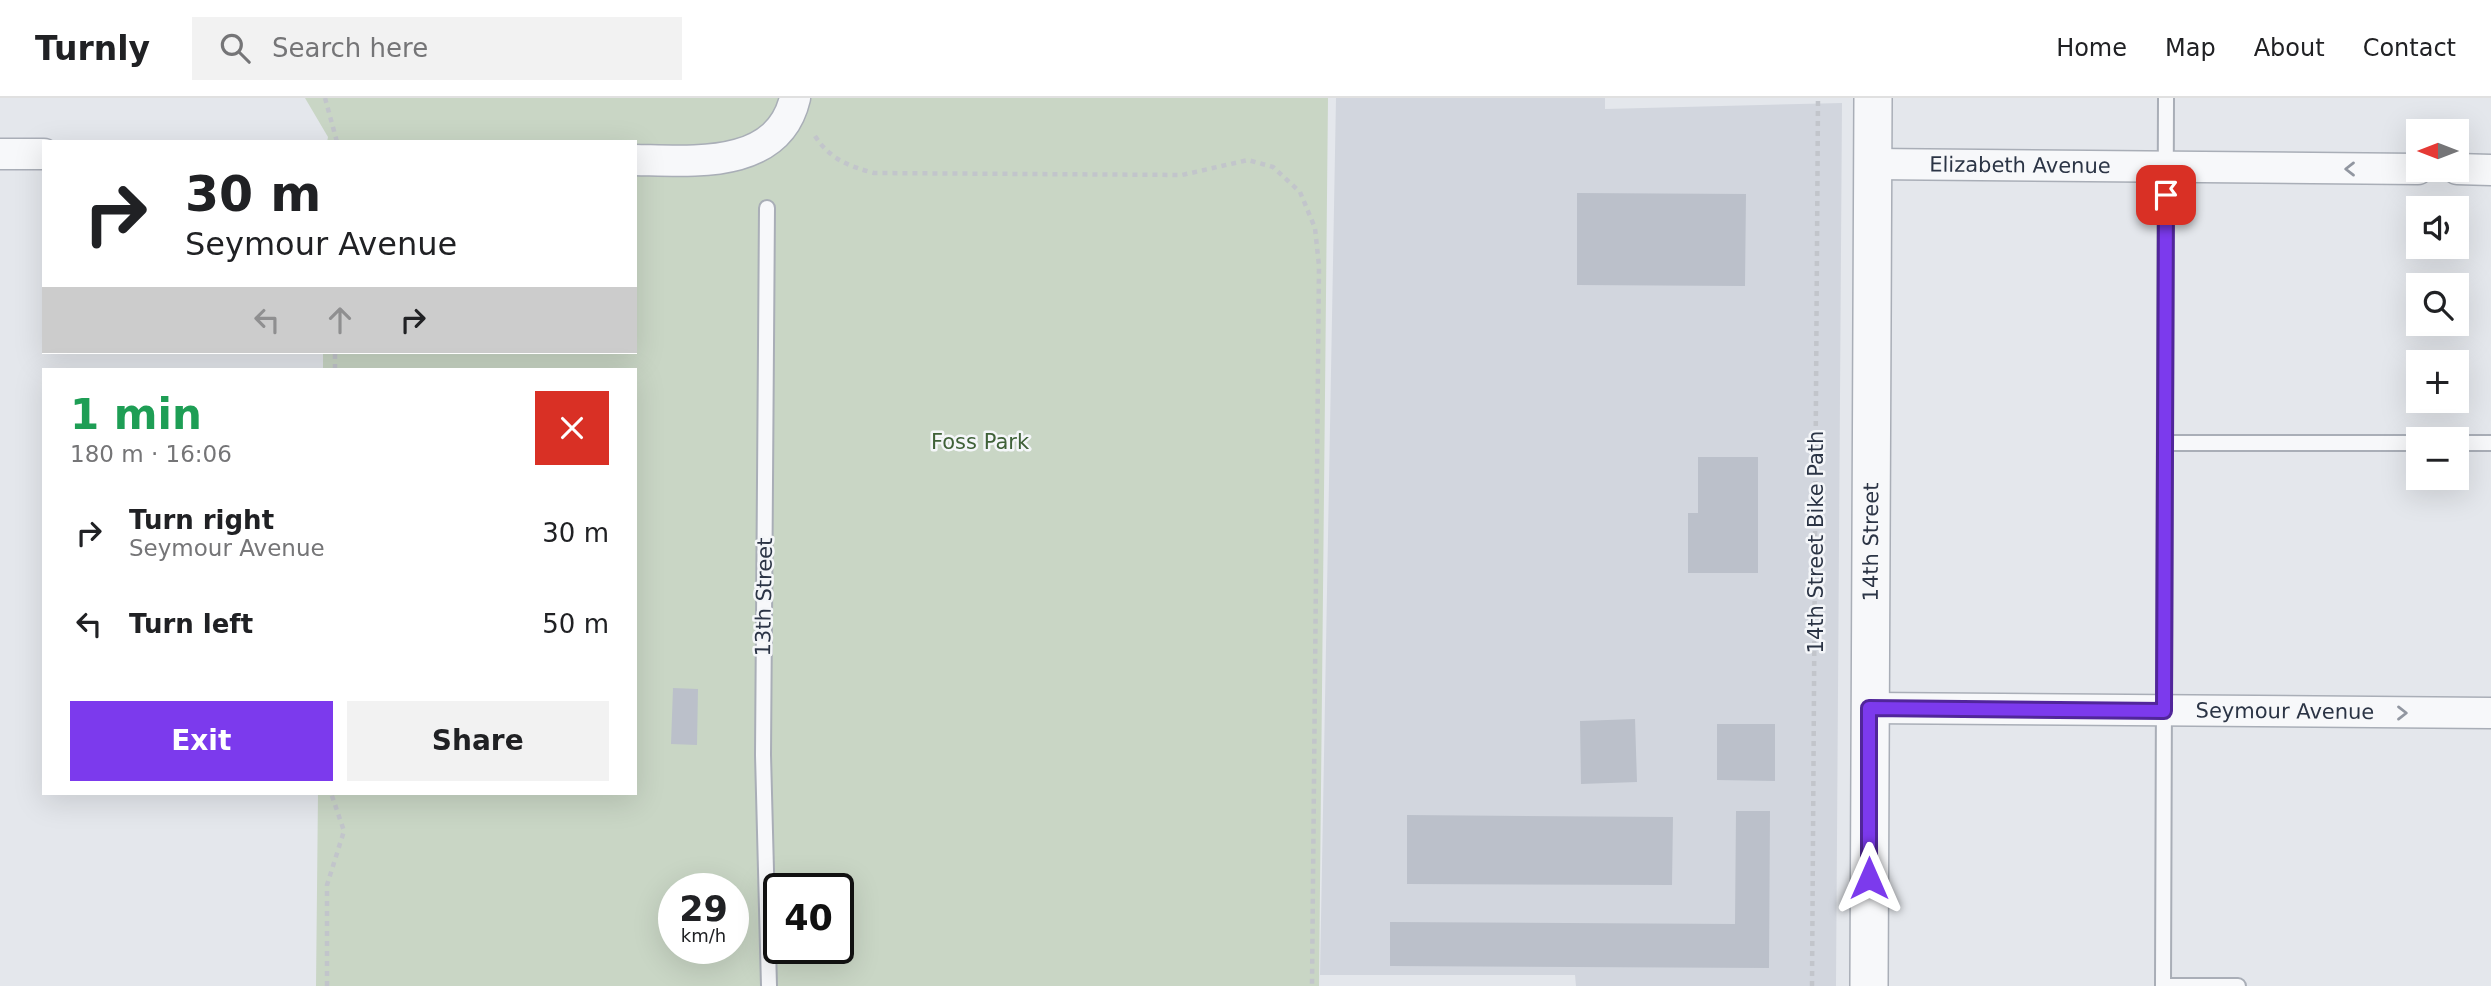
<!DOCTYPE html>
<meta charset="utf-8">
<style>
body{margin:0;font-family:"DejaVu Sans",sans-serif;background:#f2f2f2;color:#202124;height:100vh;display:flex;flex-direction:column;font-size:26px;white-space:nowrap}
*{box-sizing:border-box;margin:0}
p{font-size:23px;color:#757577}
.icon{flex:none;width:38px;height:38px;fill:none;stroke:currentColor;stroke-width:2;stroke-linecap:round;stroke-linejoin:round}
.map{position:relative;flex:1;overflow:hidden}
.panel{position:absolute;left:42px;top:270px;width:595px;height:427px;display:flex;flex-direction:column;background:#fff;border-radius:0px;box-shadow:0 7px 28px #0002}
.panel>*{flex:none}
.guide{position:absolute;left:42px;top:42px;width:595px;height:214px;border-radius:0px;box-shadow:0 7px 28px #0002;background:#fff;color:#202124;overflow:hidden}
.needle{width:46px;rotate:270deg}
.fabs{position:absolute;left:2406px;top:21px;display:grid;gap:14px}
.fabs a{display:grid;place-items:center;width:63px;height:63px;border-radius:0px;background:#fff;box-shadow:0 7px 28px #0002;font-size:35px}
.speed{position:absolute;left:658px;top:775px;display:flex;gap:14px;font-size:35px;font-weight:700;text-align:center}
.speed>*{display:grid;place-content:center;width:91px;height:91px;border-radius:50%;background:#fff;box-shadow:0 7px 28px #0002;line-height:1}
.speed small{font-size:18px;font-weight:400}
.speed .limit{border:4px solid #111;border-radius:10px;background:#fff;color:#111}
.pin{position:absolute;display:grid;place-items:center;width:60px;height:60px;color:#fff;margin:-30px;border-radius:14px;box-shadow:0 4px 10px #0006}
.me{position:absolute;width:77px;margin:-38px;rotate:0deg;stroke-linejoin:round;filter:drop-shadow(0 0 5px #0008)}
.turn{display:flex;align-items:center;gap:24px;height:147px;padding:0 28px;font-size:32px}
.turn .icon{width:91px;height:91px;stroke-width:2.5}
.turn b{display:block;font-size:49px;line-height:60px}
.lanes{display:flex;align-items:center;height:66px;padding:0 28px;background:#0003;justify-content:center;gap:35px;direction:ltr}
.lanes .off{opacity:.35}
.round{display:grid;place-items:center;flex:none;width:74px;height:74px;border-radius:0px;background:#f2f2f2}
.headline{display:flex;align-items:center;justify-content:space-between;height:119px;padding:0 28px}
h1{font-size:42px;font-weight:800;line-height:52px;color:#1e9e55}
.primary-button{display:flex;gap:14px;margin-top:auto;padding:14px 28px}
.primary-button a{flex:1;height:80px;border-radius:0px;background:#7c3aed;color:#fff;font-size:28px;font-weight:800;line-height:80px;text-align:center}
.primary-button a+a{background:#f2f2f2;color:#202124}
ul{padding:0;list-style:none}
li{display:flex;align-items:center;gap:21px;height:91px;padding:0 28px}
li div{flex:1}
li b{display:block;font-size:26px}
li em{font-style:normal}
header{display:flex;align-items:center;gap:42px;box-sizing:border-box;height:98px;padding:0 35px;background:#fff;border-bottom:2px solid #e0e0e0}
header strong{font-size:33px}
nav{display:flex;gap:38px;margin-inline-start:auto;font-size:24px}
.search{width:490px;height:63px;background:#f2f2f2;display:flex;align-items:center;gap:18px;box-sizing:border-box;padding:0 24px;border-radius:0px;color:#757577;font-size:26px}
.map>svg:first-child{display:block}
.built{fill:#d2d6de}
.green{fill:#c9d6c5;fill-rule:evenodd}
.building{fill:#bbc0ca}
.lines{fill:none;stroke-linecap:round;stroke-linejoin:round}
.service-casing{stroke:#a9aeb7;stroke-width:18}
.minor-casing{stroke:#a9aeb7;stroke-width:33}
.tertiary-casing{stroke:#a9aeb7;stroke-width:40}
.path{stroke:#c2c5cb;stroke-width:4.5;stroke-dasharray:5 5;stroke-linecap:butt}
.service{stroke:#f7f8fa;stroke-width:14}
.minor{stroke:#f7f8fa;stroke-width:30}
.tertiary{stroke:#f7f8fa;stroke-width:37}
.oneway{stroke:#9196a0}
.route-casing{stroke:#51269a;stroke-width:18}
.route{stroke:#7c3aed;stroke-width:12}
.labels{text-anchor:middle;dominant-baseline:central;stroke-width:5;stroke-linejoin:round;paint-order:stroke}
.street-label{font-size:21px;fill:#2b3445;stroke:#f4f6f9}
.park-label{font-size:21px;fill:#3f6138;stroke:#f4f6f9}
</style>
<header>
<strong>Turnly</strong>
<div class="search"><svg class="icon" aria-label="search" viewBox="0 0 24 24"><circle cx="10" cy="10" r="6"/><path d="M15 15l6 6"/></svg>Search here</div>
<nav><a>Home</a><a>Map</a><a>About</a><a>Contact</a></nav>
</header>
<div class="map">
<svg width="2491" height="888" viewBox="0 0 2491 888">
<rect width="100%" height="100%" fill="#e4e7ec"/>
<!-- built -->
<path class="built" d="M 1336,0 L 1605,0 L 1605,11 L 1842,5 L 1836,888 L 1576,888 L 1575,877 L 1320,877 Z"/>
<!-- green -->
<path class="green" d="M 305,0 L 1328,0 L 1319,888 L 316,888 L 318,695 L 635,695 L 635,271 L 323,271 L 323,254 L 635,254 L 635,44 L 327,44 L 328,39 ZM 674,791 L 733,791 L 733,850 L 674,850 ZM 779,791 L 838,791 L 838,850 L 779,850 Z"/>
<!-- building -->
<path class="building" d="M 1577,95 L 1746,96 L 1745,188 L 1577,187 Z
M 1698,359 L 1758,359 L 1758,475 L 1688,475 L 1688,415 L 1698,415 Z
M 673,590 L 698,591 L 697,647 L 671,646 Z
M 1635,621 L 1637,684 L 1581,686 L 1580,623 Z
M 1717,626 L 1775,626 L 1775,683 L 1717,682 Z
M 1736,713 L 1770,713 L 1769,870 L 1390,868 L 1390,824 L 1735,826 Z
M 1407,717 L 1673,719 L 1672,787 L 1407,786 Z"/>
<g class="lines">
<!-- service casing -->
<g class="service-casing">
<path id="service" d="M 767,110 L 763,657 L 769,888
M 2165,345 L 2418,345
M 2457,345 L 2491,345
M 2163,888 L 2166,0
M 2163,888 L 2238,888"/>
</g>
<!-- minor casing -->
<g class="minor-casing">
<g id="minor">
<path d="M 0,56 L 44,56"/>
<path d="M 635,62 C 693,63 778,72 795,0"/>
<path id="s1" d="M 1873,66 L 2418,71"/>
<path d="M 2457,71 L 2491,72"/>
<path id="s2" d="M 1869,610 L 2491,615"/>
</g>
</g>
<!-- tertiary casing -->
<g class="tertiary-casing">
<g id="tertiary">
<path id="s3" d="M 1869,888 L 1873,0"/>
</g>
</g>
<!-- path -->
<path class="path" d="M 325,0 L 337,44
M 815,38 C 830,61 848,68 874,75 L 1182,77 L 1248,62 L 1273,69 L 1300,94 L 1315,130 L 1319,168 L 1312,888
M 335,271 L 335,254
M 327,888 L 327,787 L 344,733 L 331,695
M 1812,888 L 1818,0"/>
<!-- service -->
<use href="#service" class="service"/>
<!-- minor -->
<use href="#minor" class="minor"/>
<!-- tertiary -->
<use href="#tertiary" class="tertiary"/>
</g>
<!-- one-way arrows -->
<defs><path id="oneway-chevron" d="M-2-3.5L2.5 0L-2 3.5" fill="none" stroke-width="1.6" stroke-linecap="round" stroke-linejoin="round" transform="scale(1.75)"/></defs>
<g class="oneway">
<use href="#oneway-chevron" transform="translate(2350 71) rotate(-180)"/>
<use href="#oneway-chevron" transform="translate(2402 615)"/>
</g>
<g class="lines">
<!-- route casing -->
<g class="route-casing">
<path id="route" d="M 1869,780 L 1869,610 L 2164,613 L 2166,97"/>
</g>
<!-- route -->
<use href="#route" class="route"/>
</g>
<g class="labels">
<!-- street labels -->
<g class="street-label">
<text stroke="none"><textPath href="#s1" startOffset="147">Elizabeth Avenue</textPath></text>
<text transform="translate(1816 444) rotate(-90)">14th Street Bike Path</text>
<text stroke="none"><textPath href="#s3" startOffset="444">14th Street</textPath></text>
<text transform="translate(764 499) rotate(-89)">13th Street</text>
<text stroke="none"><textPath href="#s2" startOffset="416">Seymour Avenue</textPath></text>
</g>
<!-- park labels -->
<g class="park-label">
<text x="980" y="344">Foss Park</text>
</g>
</g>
</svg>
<div class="fabs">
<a><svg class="needle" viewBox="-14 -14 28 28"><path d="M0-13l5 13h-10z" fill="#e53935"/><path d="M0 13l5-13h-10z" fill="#757577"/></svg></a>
<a><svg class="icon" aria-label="sound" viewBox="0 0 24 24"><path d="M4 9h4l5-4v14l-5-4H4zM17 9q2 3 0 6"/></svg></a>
<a><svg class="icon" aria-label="search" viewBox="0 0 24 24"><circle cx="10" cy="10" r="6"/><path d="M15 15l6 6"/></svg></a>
<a>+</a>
<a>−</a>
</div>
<div class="speed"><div>29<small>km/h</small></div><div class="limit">40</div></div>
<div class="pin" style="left:2166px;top:97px;background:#d93025"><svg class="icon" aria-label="arrive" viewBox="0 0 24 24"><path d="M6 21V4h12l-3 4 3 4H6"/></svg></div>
<svg class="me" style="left:1869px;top:780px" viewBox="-20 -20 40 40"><path d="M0-17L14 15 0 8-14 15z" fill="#7c3aed" stroke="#fff" stroke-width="4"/></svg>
<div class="guide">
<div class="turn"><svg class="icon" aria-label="right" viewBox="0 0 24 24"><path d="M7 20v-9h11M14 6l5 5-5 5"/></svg><div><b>30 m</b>Seymour Avenue</div></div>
<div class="lanes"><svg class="icon off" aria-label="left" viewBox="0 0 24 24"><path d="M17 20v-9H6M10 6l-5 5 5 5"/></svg><svg class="icon off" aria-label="ahead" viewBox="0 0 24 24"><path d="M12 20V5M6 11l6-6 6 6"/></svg><svg class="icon" aria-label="right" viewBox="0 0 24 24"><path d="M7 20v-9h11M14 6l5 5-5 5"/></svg></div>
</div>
<section class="panel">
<div class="headline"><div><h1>1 min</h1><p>180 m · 16:06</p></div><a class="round" style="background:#d93025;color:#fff"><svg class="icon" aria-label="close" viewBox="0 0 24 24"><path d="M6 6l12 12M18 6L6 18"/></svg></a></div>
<ul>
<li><svg class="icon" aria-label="right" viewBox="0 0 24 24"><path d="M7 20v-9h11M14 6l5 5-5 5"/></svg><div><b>Turn right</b><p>Seymour Avenue</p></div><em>30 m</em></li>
<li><svg class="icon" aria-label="left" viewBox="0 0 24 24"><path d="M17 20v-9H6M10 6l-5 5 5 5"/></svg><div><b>Turn left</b></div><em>50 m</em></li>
</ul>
<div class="primary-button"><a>Exit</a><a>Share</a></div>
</section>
</div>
